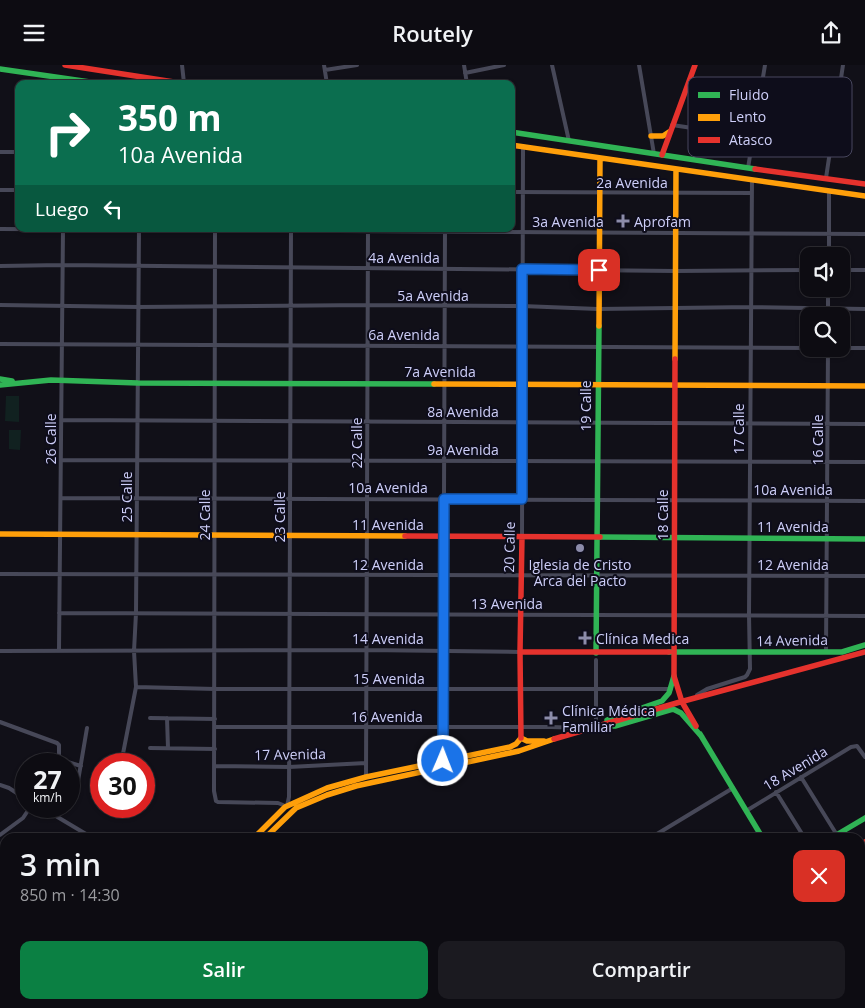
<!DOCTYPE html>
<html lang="es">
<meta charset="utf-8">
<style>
body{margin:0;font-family:"Open Sans",sans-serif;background:#1b1a20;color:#f1f3f6;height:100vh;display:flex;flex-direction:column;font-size:19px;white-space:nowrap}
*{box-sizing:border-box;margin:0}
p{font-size:16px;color:#9a9b9f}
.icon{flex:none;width:28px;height:28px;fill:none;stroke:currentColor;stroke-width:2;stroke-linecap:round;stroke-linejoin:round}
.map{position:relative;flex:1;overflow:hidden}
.panel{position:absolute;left:0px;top:768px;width:865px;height:176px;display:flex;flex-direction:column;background:#0d0c12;border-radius:15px 15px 0 0;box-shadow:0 1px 4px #0004,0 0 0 1px #2d2c32}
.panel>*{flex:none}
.hud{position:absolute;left:15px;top:15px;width:500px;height:152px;border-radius:10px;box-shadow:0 1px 4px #0004,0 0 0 1px #2d2c32;background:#0b6e4f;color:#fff;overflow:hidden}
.controls{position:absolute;left:800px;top:182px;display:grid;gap:10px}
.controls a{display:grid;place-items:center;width:50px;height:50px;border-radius:10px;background:#0d0c12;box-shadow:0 1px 4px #0004,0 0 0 1px #2d2c32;font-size:25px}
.speed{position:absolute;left:15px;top:688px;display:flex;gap:10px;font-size:25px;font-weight:700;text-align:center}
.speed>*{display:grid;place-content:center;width:65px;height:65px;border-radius:50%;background:#0d0c12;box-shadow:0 1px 4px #0004,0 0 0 1px #2d2c32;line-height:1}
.speed small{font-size:12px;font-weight:400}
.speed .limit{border:8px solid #d22;background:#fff;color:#111}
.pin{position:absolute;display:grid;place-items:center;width:42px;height:42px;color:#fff;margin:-21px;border-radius:10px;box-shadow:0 2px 8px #0006}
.me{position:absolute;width:55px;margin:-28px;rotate:1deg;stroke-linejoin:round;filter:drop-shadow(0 0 4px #0008)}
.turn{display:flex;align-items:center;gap:18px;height:105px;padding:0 20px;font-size:22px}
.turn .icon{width:65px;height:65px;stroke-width:2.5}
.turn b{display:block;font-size:35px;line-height:42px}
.then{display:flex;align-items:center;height:48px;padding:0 20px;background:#0003;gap:10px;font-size:19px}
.round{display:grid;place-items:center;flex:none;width:52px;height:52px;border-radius:10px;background:#1b1a20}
.headline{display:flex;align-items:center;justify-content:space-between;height:85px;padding:0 20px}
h1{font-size:30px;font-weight:600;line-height:38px}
.cta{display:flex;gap:10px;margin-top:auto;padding:10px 20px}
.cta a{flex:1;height:58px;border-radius:10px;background:#0b8043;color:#fff;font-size:20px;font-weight:600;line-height:58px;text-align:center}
.cta a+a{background:#1b1a20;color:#f1f3f6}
header{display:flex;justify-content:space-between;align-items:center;height:65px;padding:0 20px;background:#0d0c12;font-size:22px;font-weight:600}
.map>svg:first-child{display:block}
.green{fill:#112120}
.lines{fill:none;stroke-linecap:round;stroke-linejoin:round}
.street{stroke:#474858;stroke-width:4}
.fast{stroke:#30b455;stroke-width:5.5}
.slow{stroke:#ff9f0a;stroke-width:5.5}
.jam{stroke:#e5322d;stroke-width:5.5}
.route-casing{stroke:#114b97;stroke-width:12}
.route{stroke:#1a73e8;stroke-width:9}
.poi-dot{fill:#8c8caa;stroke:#0e0d1b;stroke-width:2}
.labels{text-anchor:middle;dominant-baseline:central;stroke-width:4;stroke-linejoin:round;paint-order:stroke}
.street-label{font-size:14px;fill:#cecff9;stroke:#0e0d1b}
.poi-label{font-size:14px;fill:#cecff9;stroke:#0e0d1b;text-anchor:start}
.key{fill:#0e0d1b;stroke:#48475e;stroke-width:1}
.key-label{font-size:14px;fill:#cecff9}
</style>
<header><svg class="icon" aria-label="menu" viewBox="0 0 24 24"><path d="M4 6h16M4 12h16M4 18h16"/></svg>Routely<svg class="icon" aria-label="share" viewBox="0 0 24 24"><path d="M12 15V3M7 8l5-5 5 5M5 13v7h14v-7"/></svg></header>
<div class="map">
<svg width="865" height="943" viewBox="0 0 865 943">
<rect width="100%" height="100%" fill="#111018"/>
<!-- green -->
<path class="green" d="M 6,331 L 19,331 L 19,357 L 5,356 Z
M 9,365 L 21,365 L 20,385 L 9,384 Z"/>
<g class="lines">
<!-- street -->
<path class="street" d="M 182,0 L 184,18
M 324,0 L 327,19
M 464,0 L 467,19
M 552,0 L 569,76
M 639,0 L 654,89
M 325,5 L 357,0
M 465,8 L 504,0
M 672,60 L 699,64
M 0,87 L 19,87
M 748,103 L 765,0
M 826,113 L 843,0
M 0,125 L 19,125
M 511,127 L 752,128
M 0,164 L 865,169
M 215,164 L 214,726 L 216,736 L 218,737 L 278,738 L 283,740 L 285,742
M 829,191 L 829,127
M 0,201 L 62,200 L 676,206 L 809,205
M 841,205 L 865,205
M 0,240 L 138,242 L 368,240 L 522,241 L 598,244 L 751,242 L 865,244
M 828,251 L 828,224
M 0,279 L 809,283
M 841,283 L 865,283
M 61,355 L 865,359
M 61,395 L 865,397
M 61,433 L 865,436
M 522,472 L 523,82
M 0,509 L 865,511
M 59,548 L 865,551
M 59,585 L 63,164
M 0,586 L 366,585 L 520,587
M 826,587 L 828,284
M 136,622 L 215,624 L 671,624
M 697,630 L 707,624 L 745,612 L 747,610 L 750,604 L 749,550 L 752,115
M 150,653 L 215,654
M 167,653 L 168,683
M 596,654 L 596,595
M 0,657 L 57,678 L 59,680 L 59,692 L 61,695 L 81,701
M 215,662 L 551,662 L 584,663
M 150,683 L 215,684
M 443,696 L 445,164
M 121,699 L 136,622 L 134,586 L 136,548 L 139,164
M 215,701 L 289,702 L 366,698
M 366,712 L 368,164
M 801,712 L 837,770
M 0,720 L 9,723 L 26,734
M 77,722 L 87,663
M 776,727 L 804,772
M 39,741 L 91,772
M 287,741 L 289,732 L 291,164
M 746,746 L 851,682 L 857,681 L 865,692
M 0,770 L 23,753 L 31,741
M 652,772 L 733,723
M 0,865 L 5,861
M 240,939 L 243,943
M 691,939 L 694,943
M 697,943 L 704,939
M 751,943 L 758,939
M 778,943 L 785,939
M 811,943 L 818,939"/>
<!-- fast -->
<path class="fast" d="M 0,4 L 104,19
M 511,67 L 755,104
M 0,314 L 12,316
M 0,320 L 51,315 L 138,318 L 434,319
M 600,472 L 865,474
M 669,587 L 842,587 L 865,580
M 596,588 L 599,261
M 607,655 L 662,636 L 669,628 L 674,611
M 606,661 L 615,661 L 673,644 L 681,648 L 702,672
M 700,669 L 762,772
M 833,772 L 865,753
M 26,943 L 32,939
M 42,943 L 48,939
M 587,943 L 595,939"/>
<!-- slow -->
<path class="slow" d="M 651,71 L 663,71 L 669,67
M 511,80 L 865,131
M 599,261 L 600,94
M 675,294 L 676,104
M 434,319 L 865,321
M 0,469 L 405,471
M 521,673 L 527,676 L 544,676
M 255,772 L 285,742 L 327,723 L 366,712 L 510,682 L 516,679 L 521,673
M 266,772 L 296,743 L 327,730 L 356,721 L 519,686 L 554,674
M 0,874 L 5,881"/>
<!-- jam -->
<path class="jam" d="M 65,0 L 187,19
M 662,90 L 695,0
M 755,104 L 865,119
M 675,294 L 674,611 L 682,637 L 696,661
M 405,471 L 600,472
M 520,587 L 522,472
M 521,673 L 520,587 L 669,587
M 554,674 L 680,637 L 865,587
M 860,781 L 865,777
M 860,813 L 865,821
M 820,939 L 822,943
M 547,943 L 554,939"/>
</g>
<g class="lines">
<!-- route casing -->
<g class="route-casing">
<path id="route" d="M 443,696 L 444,434 L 522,434 L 522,204 L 599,205"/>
</g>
<!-- route -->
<use href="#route" class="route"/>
</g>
<!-- markers -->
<g class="poi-dot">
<path d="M620.5 148.5h5v5h5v5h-5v5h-5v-5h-5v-5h5z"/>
<circle cx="580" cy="483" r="5"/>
<path d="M582.5 565.5h5v5h5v5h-5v5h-5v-5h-5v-5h5z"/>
<path d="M548.5 645.5h5v5h5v5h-5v5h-5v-5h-5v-5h5z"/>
</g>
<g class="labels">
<!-- street labels -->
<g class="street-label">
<text x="632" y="117">2a Avenida</text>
<text x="568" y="156">3a Avenida</text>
<text x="404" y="192">4a Avenida</text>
<text x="433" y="230">5a Avenida</text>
<text x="404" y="269">6a Avenida</text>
<text x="440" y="306">7a Avenida</text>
<text transform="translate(585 341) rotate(-90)">19 Calle</text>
<text x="463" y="346">8a Avenida</text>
<text transform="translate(738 364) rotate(-90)">17 Calle</text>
<text transform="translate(50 374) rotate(-90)">26 Calle</text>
<text transform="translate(817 375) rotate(-90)">16 Calle</text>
<text transform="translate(356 378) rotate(-90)">22 Calle</text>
<text x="463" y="384">9a Avenida</text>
<text x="388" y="422">10a Avenida</text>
<text x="793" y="424">10a Avenida</text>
<text transform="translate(126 432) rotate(-90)">25 Calle</text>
<text transform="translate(204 450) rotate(-90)">24 Calle</text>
<text transform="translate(662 450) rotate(-90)">18 Calle</text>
<text transform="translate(279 452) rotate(-90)">23 Calle</text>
<text x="388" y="459">11 Avenida</text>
<text x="793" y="461">11 Avenida</text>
<text transform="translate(509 482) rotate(-89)">20 Calle</text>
<text x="388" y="499">12 Avenida</text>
<text x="793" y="499">12 Avenida</text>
<text x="507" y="538">13 Avenida</text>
<text x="388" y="573">14 Avenida</text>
<text transform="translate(792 575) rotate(-1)">14 Avenida</text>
<text x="389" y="613">15 Avenida</text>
<text x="387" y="651">16 Avenida</text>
<text transform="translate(290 689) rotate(-1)">17 Avenida</text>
<text transform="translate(795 703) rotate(-31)">18 Avenida</text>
</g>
<!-- poi labels -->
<g class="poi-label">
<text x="634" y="156">Aprofam</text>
<text x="580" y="499" text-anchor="middle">Iglesia de Cristo<tspan x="580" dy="16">Arca del Pacto</tspan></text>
<text x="596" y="573">Clínica Medica</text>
<text x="562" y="645">Clínica Médica<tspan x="562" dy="16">Familiar</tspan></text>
</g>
</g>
<!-- legend -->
<rect x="688" y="12" width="164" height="80" rx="8" class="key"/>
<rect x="698" y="27" width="22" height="6" fill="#30b455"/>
<rect x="698" y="49" width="22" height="7" fill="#ff9f0a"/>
<rect x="698" y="72" width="22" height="6" fill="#e5322d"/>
<g class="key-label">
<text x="729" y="35">Fluido</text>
<text x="729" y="57">Lento</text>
<text x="729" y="80">Atasco</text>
</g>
</svg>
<div class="controls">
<a><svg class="icon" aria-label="sound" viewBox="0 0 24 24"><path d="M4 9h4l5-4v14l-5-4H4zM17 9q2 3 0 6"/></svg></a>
<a><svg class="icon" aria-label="search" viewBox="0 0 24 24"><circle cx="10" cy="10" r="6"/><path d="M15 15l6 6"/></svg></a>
</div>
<div class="speed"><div>27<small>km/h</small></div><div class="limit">30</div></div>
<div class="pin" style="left:599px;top:205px;background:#d93025"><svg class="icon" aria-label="arrive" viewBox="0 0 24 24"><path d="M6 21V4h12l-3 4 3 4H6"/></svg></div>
<svg class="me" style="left:443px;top:696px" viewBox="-20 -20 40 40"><circle r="17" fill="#1a73e8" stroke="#fff" stroke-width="3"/><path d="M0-11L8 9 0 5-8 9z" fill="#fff"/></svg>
<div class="hud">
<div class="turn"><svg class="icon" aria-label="right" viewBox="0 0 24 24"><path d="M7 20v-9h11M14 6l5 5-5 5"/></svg><div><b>350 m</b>10a Avenida</div></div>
<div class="then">Luego<svg class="icon" aria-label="left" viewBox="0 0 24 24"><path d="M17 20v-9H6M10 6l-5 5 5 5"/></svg></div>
</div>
<section class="panel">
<div class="headline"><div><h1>3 min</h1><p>850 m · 14:30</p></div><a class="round" style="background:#d93025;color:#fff"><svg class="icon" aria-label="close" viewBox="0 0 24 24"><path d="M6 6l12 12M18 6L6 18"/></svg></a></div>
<div class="cta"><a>Salir</a><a>Compartir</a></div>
</section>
</div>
